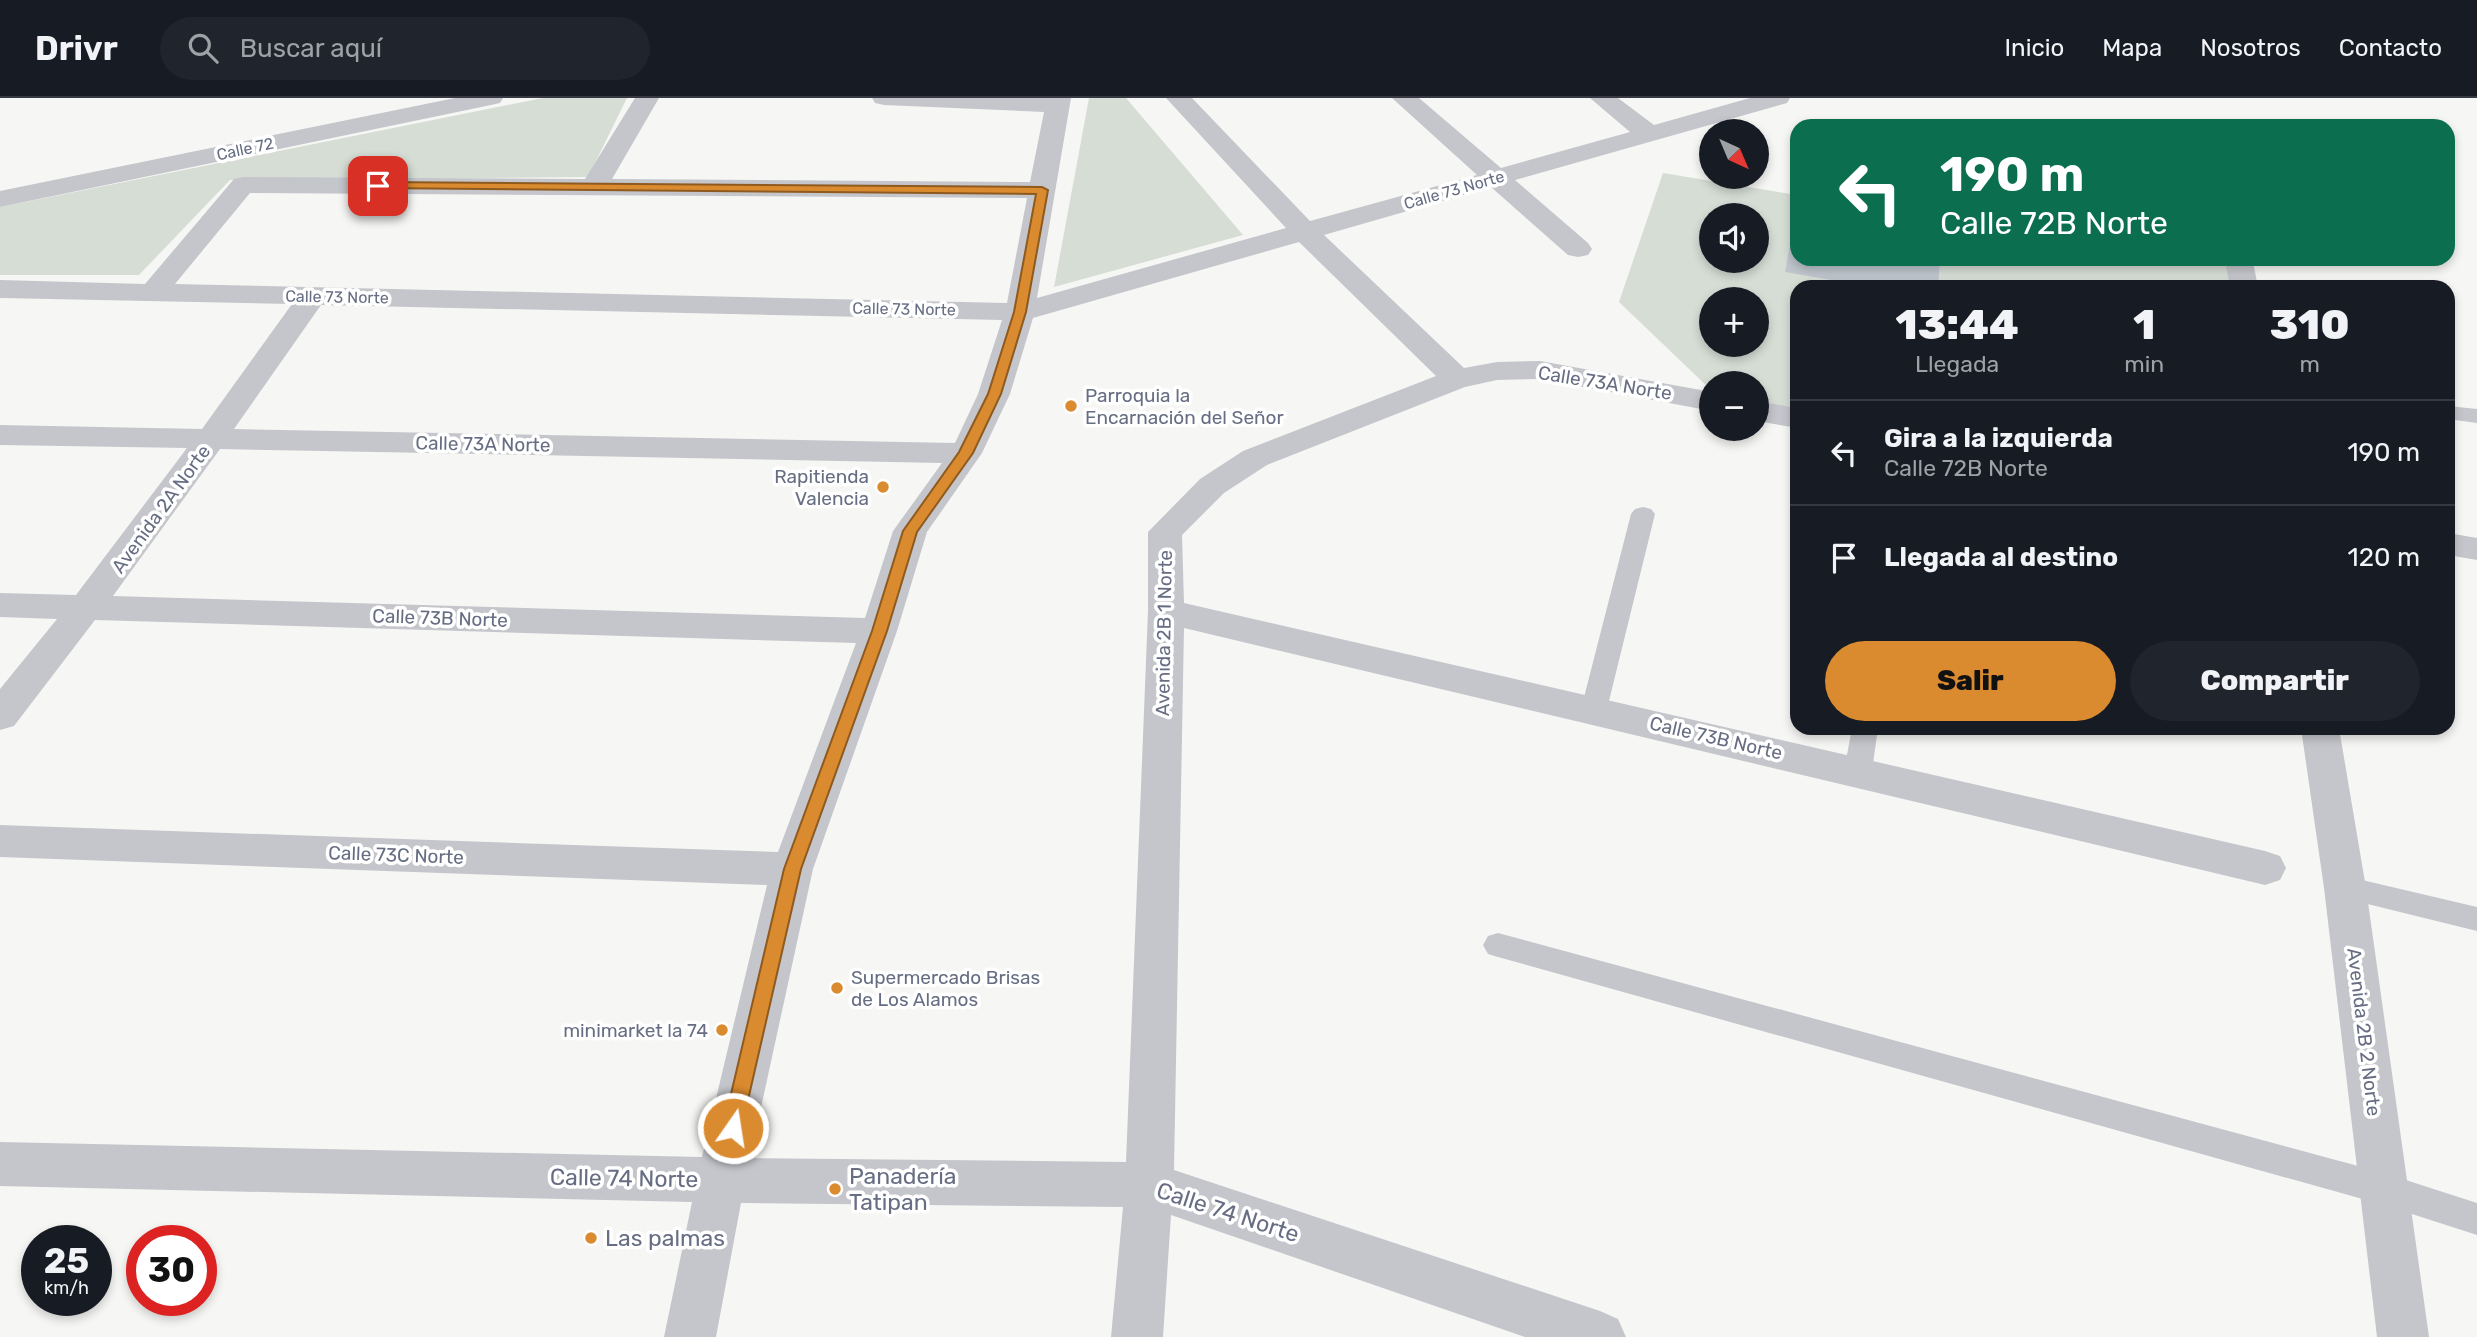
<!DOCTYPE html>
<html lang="es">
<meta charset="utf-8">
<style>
body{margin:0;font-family:Rubik,sans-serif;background:#20242c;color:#f1f3f6;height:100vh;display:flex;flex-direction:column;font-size:26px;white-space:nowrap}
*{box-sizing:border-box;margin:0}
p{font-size:23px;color:#9ea1a6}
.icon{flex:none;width:38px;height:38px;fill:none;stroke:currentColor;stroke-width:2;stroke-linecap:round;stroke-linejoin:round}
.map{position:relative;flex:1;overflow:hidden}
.drawer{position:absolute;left:1790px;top:182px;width:665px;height:455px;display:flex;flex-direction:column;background:#171b24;border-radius:21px;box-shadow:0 4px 10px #0003}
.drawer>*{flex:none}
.hud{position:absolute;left:1790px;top:21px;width:665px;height:147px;border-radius:21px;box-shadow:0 4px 10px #0003;background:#0b6e4f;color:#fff;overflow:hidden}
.needle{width:46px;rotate:136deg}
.tools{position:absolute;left:1699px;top:21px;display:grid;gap:14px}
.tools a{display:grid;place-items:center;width:70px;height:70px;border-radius:50%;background:#171b24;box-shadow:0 4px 10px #0003;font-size:35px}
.speed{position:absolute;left:21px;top:1127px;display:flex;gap:14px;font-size:35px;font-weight:700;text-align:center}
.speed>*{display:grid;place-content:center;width:91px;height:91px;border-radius:50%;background:#171b24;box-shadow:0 4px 10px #0003;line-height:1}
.speed small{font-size:18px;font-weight:400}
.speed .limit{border:10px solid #d22;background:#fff;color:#111}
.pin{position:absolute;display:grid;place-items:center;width:60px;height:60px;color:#fff;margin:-30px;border-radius:14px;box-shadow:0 4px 10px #0006}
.me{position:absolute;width:77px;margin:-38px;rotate:13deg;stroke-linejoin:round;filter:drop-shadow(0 0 5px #0008)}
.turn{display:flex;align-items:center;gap:24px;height:147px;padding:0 35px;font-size:32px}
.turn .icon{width:91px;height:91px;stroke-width:2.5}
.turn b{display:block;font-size:49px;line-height:60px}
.eta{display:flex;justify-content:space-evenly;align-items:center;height:119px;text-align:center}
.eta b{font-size:42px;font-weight:800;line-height:49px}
.action{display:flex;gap:14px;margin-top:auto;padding:14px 35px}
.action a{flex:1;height:80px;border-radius:42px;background:#db8b2f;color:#111;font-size:28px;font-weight:800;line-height:80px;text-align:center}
.action a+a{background:#20242c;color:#f1f3f6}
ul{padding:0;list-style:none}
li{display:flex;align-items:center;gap:21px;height:105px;padding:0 35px;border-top:2px solid #363941}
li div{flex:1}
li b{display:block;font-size:26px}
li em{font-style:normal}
header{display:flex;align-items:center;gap:42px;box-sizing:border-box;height:98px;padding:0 35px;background:#171b24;border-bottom:2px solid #363941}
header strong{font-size:33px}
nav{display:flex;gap:38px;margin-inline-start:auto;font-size:24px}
.search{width:490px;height:63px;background:#20242c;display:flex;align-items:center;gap:18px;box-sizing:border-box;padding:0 24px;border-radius:38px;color:#9ea1a6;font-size:26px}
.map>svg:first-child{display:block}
.green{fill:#d6ddd5;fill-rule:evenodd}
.water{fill:#bec5cd}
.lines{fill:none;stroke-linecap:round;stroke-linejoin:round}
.service{fill:#c5c6cb;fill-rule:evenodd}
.minor{fill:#c5c6cb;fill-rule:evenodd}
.route{fill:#db8b2f;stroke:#8e5a1f;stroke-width:2}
.poi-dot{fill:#db8b2f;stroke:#fff;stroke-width:2.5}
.labels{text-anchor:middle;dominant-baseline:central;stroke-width:7;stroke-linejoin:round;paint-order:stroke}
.far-street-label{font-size:16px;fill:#676e83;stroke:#fff}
.street-label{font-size:19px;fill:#676e83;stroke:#fff}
.poi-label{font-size:19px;fill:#676e83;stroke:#fff;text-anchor:start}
.near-poi-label{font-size:23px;fill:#676e83;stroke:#fff;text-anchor:start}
.near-street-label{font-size:23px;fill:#676e83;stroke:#fff}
</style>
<header>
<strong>Drivr</strong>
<div class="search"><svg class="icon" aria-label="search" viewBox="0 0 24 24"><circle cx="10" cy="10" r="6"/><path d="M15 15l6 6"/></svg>Buscar aquí</div>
<nav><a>Inicio</a><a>Mapa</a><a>Nosotros</a><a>Contacto</a></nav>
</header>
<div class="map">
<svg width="2477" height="1239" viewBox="0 0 2477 1239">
<rect width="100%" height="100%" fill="#f6f7f4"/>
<!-- green -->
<path class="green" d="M 543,0 L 627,0 L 588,79 L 230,82 L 139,177 L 0,177 L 0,109 Z
M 1089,0 L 1126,0 L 1243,137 L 1054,189 Z
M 1663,75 L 1797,97 L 1797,161 L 2191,161 L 2240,169 L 2244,189 L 1797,189 L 1797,320 L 1757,313 L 1757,285 L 1712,285 L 1711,292 L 1619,204 ZM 1712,117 L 1757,117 L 1757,163 L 1712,163 ZM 1712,201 L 1757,201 L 1757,247 L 1712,247 Z"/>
<!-- water -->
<path class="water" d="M 1792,137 L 1797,138 L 1797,161 L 1940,161 L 1938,189 L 1872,189 L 1785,174 Z"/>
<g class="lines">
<!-- service -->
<path class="service" d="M 2448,308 L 2477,311 L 2477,325 L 2448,321 Z
M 1643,409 L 1651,411 L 1655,416 L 1607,611 L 1603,618 L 1594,621 L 1585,618 L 1581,611 L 1631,416 L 1635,411 Z
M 1852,630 L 1878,630 L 1872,673 L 1868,680 L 1858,683 L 1848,680 L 1844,673 Z
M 2345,778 L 2477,809 L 2477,833 L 2335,798 L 2331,790 L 2335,782 Z
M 1498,835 L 2384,1075 L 2477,1105 L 2477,1137 L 2384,1107 L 1498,859 L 1488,856 L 1483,847 L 1488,838 Z"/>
<!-- minor -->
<path class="minor" d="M 455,0 L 503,0 L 500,5 L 491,7 L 0,109 L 0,93 Z
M 635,0 L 659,0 L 612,81 L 1030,84 L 1044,14 L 884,7 L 875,5 L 872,0 L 1071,0 L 1037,200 L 1286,130 L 1166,0 L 1192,0 L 1310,123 L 1477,77 L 1392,0 L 1419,0 L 1501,70 L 1630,34 L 1590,0 L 1618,0 L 1654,27 L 1750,0 L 1790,0 L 1787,5 L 1515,82 L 1588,145 L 1592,151 L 1588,157 L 1578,159 L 1568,157 L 1491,89 L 1324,137 L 1464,270 L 1497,264 L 1540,263 L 1712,294 L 1712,313 L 1540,281 L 1497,282 L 1465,289 L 1267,367 L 1224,395 L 1182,437 L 1184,505 L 2265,753 L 2280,758 L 2286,770 L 2280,782 L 2265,787 L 1184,530 L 1174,1072 L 1600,1213 L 1618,1221 L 1626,1239 L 1525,1239 L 1171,1117 L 1163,1239 L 1111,1239 L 1123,1109 L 741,1105 L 716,1239 L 664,1239 L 692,1104 L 0,1088 L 0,1044 L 702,1059 L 767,787 L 0,759 L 0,727 L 778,754 L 856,545 L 95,522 L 14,628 L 0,632 L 0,591 L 57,521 L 0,519 L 0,495 L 76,497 L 187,350 L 0,347 L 0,327 L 202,331 L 292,206 L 0,200 L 0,182 L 145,186 L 234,81 L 243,79 L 585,81 ZM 250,95 L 1027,100 L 1007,205 L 175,186 ZM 1299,144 L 1436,278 L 1243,353 L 1200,381 L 1148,434 L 1148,513 L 1126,1064 L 750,1060 L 813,771 L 897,533 L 927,434 L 982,355 L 1010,296 L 1033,220 ZM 321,207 L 1002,222 L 978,296 L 955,345 L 234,331 ZM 220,351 L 942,365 L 893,433 L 865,520 L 113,498 Z
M 2242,161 L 2250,163 L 2254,169 L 2258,189 L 2230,189 L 2226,169 L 2230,163 Z
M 1757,303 L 1797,310 L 1797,330 L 1757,323 Z
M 2448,435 L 2477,440 L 2477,462 L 2448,457 Z
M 2301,630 L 2339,630 L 2366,790 L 2429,1239 L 2377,1239 L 2324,790 Z"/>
</g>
<!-- route -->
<path class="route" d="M 378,84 L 1042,89 L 1048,92 L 1026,214 L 1001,296 L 973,355 L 917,434 L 887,533 L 801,771 L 740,1037 L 733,1039 L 726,1037 L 723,1030 L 784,771 L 872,533 L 903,433 L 959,354 L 988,296 L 1014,214 L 1036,96 L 374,90 L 373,88 Z"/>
<!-- markers -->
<g class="poi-dot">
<circle cx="1071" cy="308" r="7"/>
<circle cx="883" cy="389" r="7"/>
<circle cx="837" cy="890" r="7"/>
<circle cx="722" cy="932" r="7"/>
<circle cx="835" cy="1091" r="7"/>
<circle cx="591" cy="1140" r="7"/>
</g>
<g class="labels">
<!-- far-street labels -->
<g class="far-street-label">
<text transform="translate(245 51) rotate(-12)">Calle 72</text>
<text transform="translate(1454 92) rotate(-16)">Calle 73 Norte</text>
<text transform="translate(337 199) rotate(1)">Calle 73 Norte</text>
<text transform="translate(904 211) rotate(1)">Calle 73 Norte</text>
</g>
<!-- street labels -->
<g class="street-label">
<text transform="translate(1605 285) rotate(9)">Calle 73A Norte</text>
<text transform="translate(483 346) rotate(1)">Calle 73A Norte</text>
<text transform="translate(161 411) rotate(-54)">Avenida 2A Norte</text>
<text transform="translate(440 520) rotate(2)">Calle 73B Norte</text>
<text transform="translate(1164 535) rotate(-89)">Avenida 2B 1 Norte</text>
<text transform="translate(1716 640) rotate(13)">Calle 73B Norte</text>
<text transform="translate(396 757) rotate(2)">Calle 73C Norte</text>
<text transform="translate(2364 934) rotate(83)">Avenida 2B 2 Norte</text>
</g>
<!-- poi labels -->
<g class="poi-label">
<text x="1085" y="297">Parroquia la<tspan x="1085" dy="22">Encarnación del Señor</tspan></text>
<text x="869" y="378" text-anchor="end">Rapitienda<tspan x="869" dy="22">Valencia</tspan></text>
<text x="851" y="879">Supermercado Brisas<tspan x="851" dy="22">de Los Alamos</tspan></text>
<text x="708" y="932" text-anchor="end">minimarket la 74</text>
</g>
<!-- near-poi labels -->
<g class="near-poi-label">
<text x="849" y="1078">Panadería<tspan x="849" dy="26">Tatipan</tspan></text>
<text x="605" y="1140">Las palmas</text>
</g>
<!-- near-street labels -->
<g class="near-street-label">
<text transform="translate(624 1080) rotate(1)">Calle 74 Norte</text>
<text transform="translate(1228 1114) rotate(18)">Calle 74 Norte</text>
</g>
</g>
</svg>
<div class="tools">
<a><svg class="needle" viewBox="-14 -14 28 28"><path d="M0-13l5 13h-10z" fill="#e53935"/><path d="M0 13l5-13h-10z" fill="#9ea1a6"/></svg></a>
<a><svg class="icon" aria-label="sound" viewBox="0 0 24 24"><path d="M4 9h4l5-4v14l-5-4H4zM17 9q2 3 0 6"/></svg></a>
<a>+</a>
<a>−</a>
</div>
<div class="speed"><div>25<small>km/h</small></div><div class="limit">30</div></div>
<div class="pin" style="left:378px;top:88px;background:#d93025"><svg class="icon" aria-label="arrive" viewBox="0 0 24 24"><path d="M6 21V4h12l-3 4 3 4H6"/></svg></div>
<svg class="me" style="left:733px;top:1030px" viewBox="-20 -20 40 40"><circle r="17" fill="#db8b2f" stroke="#fff" stroke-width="3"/><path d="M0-11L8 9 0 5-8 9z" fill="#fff"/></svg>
<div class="hud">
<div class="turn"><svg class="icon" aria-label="left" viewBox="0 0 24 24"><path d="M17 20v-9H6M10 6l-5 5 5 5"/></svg><div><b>190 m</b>Calle 72B Norte</div></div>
</div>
<section class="drawer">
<div class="eta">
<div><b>13:44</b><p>Llegada</p></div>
<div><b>1</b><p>min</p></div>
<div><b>310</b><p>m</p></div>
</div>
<ul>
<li><svg class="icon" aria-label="left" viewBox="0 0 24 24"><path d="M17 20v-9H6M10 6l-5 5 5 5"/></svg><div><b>Gira a la izquierda</b><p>Calle 72B Norte</p></div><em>190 m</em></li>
<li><svg class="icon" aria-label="arrive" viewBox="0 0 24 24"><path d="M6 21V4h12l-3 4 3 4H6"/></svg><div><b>Llegada al destino</b></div><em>120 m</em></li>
</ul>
<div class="action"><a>Salir</a><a>Compartir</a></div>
</section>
</div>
